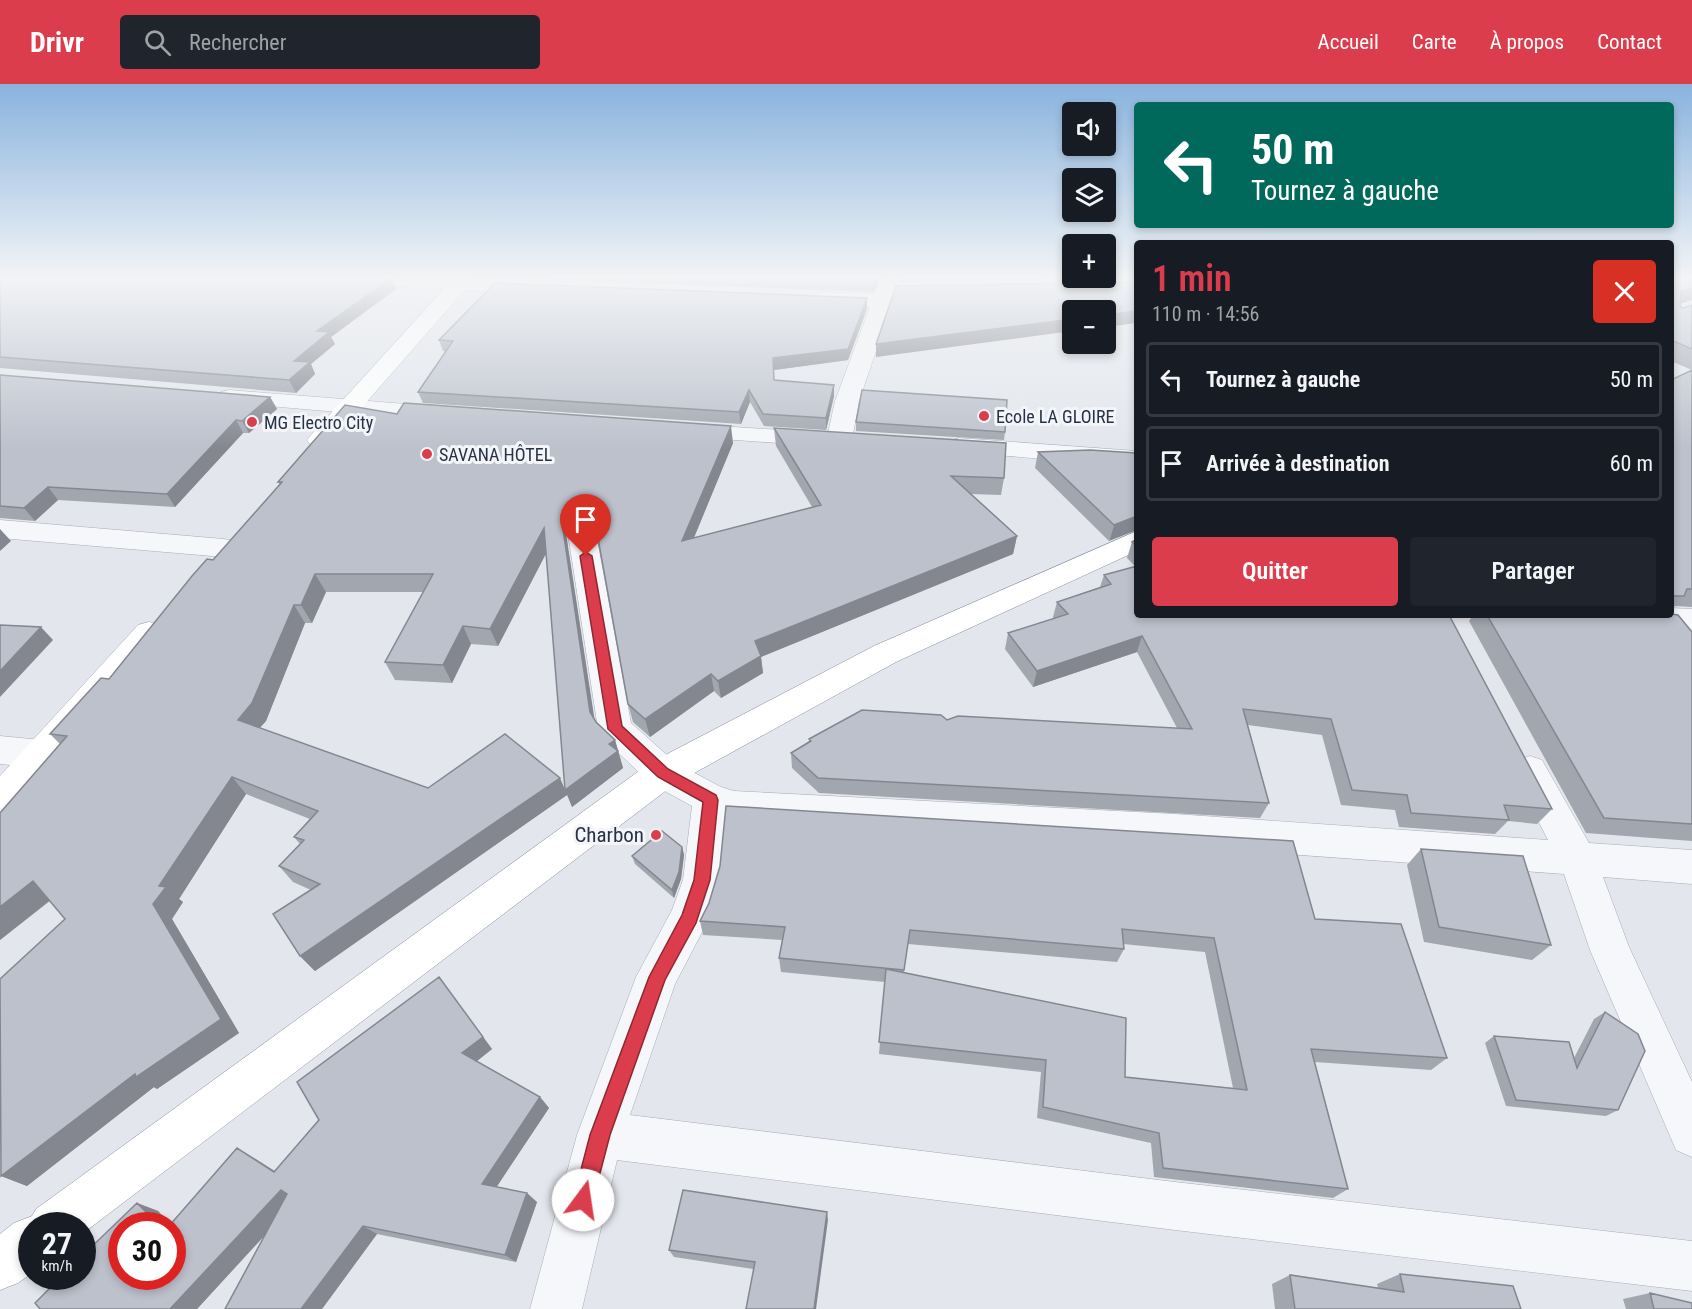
<!DOCTYPE html>
<html lang="fr">
<meta charset="utf-8">
<style>
body{margin:0;font-family:"Roboto Condensed",sans-serif;background:#20242c;color:#f1f3f6;height:100vh;display:flex;flex-direction:column;font-size:22px;white-space:nowrap}
*{box-sizing:border-box;margin:0}
p{font-size:20px;color:#9ea1a6}
.icon{flex:none;width:33px;height:33px;fill:none;stroke:currentColor;stroke-width:2;stroke-linecap:round;stroke-linejoin:round}
.map{position:relative;flex:1;overflow:hidden}
.sheet{position:absolute;left:1134px;top:156px;width:540px;height:378px;display:flex;flex-direction:column;background:#171b24;border-radius:6px;box-shadow:0 3px 9px #0003}
.sheet>*{flex:none}
.top-card{position:absolute;left:1134px;top:18px;width:540px;height:126px;border-radius:6px;box-shadow:0 3px 9px #0003;background:#00695c;color:#fff;overflow:hidden}
.tools{position:absolute;left:1062px;top:18px;display:grid;gap:12px}
.tools a{display:grid;place-items:center;width:54px;height:54px;border-radius:6px;background:#171b24;box-shadow:0 3px 9px #0003;font-size:30px}
.speed{position:absolute;left:18px;top:1128px;display:flex;gap:12px;font-size:30px;font-weight:700;text-align:center}
.speed>*{display:grid;place-content:center;width:78px;height:78px;border-radius:50%;background:#171b24;box-shadow:0 3px 9px #0003;line-height:1}
.speed small{font-size:15px;font-weight:400}
.speed .limit{border:9px solid #d22;background:#fff;color:#111}
.pin{position:absolute;display:grid;place-items:center;width:51px;height:51px;color:#fff;margin:-62px -26px;border-radius:50% 50% 50% 0;rotate:-45deg;box-shadow:0 0 6px #0007}
.pin .icon{rotate:45deg}
.me{position:absolute;width:66px;margin:-33px;rotate:14deg;stroke-linejoin:round;filter:drop-shadow(0 0 4px #0008)}
.turn{display:flex;align-items:center;gap:21px;height:126px;padding:0 18px;font-size:27px}
.turn .icon{width:78px;height:78px;stroke-width:2.5}
.turn b{display:block;font-size:42px;line-height:51px}
.round{display:grid;place-items:center;flex:none;width:63px;height:63px;border-radius:6px;background:#20242c}
.headline{display:flex;align-items:center;justify-content:space-between;height:102px;padding:0 18px}
h1{font-size:36px;font-weight:600;line-height:45px;color:#db3d4d}
.cta{display:flex;gap:12px;margin-top:auto;padding:12px 18px}
.cta a{flex:1;height:69px;border-radius:6px;background:#db3d4d;color:#fff;font-size:24px;font-weight:600;line-height:69px;text-align:center}
.cta a+a{background:#20242c;color:#f1f3f6}
ul{padding:0;list-style:none}
li{display:flex;align-items:center;gap:18px;height:75px;margin:0 12px 9px;padding:0 6px;border:3px solid #363941;border-radius:6px}
li div{flex:1}
li b{display:block;font-size:22px}
li em{font-style:normal}
header{display:flex;align-items:center;gap:36px;box-sizing:border-box;height:84px;padding:0 30px;background:#db3d4d;color:#fff}
header strong{font-size:28px}
nav{display:flex;gap:33px;margin-inline-start:auto;font-size:21px}
.search{width:420px;height:54px;background:#20242c;display:flex;align-items:center;gap:15px;box-sizing:border-box;padding:0 21px;border-radius:6px;color:#9ea1a6;font-size:22px}
.map>svg:first-child{display:block}
.lines{fill:none;stroke-linecap:round;stroke-linejoin:round}
.minor-casing{stroke:#a7acb7;stroke-width:1}
.secondary-casing{stroke:#a7acb7;stroke-width:1}
.trunk-casing{stroke:#8892a4;stroke-width:1}
.minor{fill:#f6f7fa;fill-rule:evenodd}
.secondary{fill:#fff;fill-rule:evenodd}
.trunk{fill:#fff;fill-rule:evenodd}
.wall{fill:#a2a6af;fill-rule:evenodd}
.shaded-wall{fill:#84878f}
.building{fill:#bcc1cc;stroke:#84878f;stroke-width:1.5}
.route{fill:#db3d4d;stroke:#8e2832;stroke-width:1.5}
.poi-dot{fill:#db3d4d;stroke:#f3f5f9;stroke-width:2}
.labels{text-anchor:middle;dominant-baseline:central;stroke-width:6;stroke-linejoin:round;paint-order:stroke}
.far-poi-label{font-size:18px;fill:#283246;stroke:#f3f5f9;text-anchor:start}
.poi-label{font-size:21px;fill:#283246;stroke:#f3f5f9;text-anchor:end}
</style>
<header>
<strong>Drivr</strong>
<div class="search"><svg class="icon" aria-label="search" viewBox="0 0 24 24"><circle cx="10" cy="10" r="6"/><path d="M15 15l6 6"/></svg>Rechercher</div>
<nav><a>Accueil</a><a>Carte</a><a>À propos</a><a>Contact</a></nav>
</header>
<div class="map">
<svg width="1692" height="1225" viewBox="0 0 1692 1225">
<rect width="100%" height="100%" fill="#e3e6ec"/>
<g class="lines">
<!-- minor casing -->
<g class="minor-casing">
<path id="minor" d="M 315,194 L 456,194 L 536,197 L 543,199 L 546,203 L 543,207 L 536,209 L 325,200 L 318,198 Z
M 881,194 L 901,194 L 859,317 L 852,356 L 848,361 C 838,364 831,360 821,362 L 678,352 L 675,347 L 678,342 L 687,340 L 828,349 L 835,317 L 870,223 L 822,220 L 815,218 L 812,214 L 815,210 L 822,208 L 875,210 Z
M 229,306 L 444,323 L 453,325 L 456,330 L 453,335 L 444,337 L 221,318 L 217,313 L 221,308 Z
M 959,354 L 1137,367 L 1137,383 L 950,367 L 946,362 L 950,357 Z
M 0,436 L 224,455 L 234,457 L 238,464 L 234,471 L 224,473 L 0,454 Z
M 582,441 L 592,444 L 596,450 L 631,639 L 676,679 L 721,703 L 734,707 L 1175,730 L 1548,756 L 1512,686 L 1518,676 L 1530,672 L 1542,676 L 1589,759 L 1692,766 L 1692,800 L 1603,793 L 1629,863 L 1692,998 L 1692,1073 L 1676,1066 L 1590,866 L 1564,790 L 1175,762 L 727,735 L 721,796 L 710,833 L 675,900 L 630,1031 L 1175,1098 L 1692,1157 L 1692,1207 L 1175,1146 L 617,1076 L 582,1225 L 530,1225 L 577,1051 L 636,893 L 672,826 L 683,796 L 692,722 L 650,699 L 603,654 L 598,645 L 568,450 L 572,444 Z
M 1671,524 L 1692,525 L 1692,547 L 1602,542 L 1591,539 L 1587,531 L 1671,531 Z
M 0,652 L 42,656 L 54,660 L 59,670 L 54,680 L 42,684 L 0,680 Z"/>
</g>
<!-- secondary casing -->
<g class="secondary-casing">
<path id="secondary" d="M 454,194 L 475,194 L 329,361 L 320,364 L 311,361 L 307,356 L 311,351 Z
M 149,538 L 160,541 L 165,549 L 160,557 L 13,728 L 0,732 L 0,692 L 138,541 Z"/>
</g>
<!-- trunk casing -->
<g class="trunk-casing">
<path id="trunk" d="M 1137,447 L 1137,467 L 896,578 L 676,699 L 82,1150 L 82,1142 L 32,1142 L 32,1189 L 18,1199 L 0,1206 L 0,1150 L 14,1139 L 32,1132 L 36,1125 L 650,679 L 874,562 Z"/>
</g>
<!-- minor -->
<use href="#minor" class="minor"/>
<!-- secondary -->
<use href="#secondary" class="secondary"/>
<!-- trunk -->
<use href="#trunk" class="trunk"/>
</g>
<!-- wall -->
<path class="wall" d="M 0,194 L 392,194 L 396,205 L 331,253 L 335,260 L 311,280 L 315,290 L 296,309 L 0,284 Z
M 514,194 L 882,194 L 873,208 Z
M 898,194 L 1137,194 L 900,198 Z
M 1671,194 L 1692,194 L 1692,216 L 1680,220 L 1680,222 L 1683,224 L 1692,221 L 1692,523 L 1675,522 L 1671,526 L 1671,296 L 1692,286 L 1671,277 Z
M 1137,198 L 1137,244 L 1135,239 L 1106,243 L 1106,226 L 876,273 L 876,260 Z
M 867,214 L 867,225 L 848,276 L 774,286 L 774,296 L 834,301 L 834,312 L 826,346 L 764,342 L 750,318 L 741,340 L 423,319 L 418,308 L 446,268 L 443,267 L 439,256 Z
M 0,291 L 270,313 L 277,325 L 249,349 L 243,349 L 175,423 L 58,416 L 35,437 L 0,434 Z
M 397,330 L 733,359 L 694,454 L 812,423 L 776,362 L 774,344 L 1004,394 L 1001,411 L 971,410 L 1017,452 L 1013,470 L 761,573 L 763,589 L 721,614 L 714,607 L 650,653 L 633,638 L 628,620 L 596,447 L 593,442 L 583,439 L 570,443 L 566,450 L 594,635 L 596,638 L 615,656 L 623,684 L 572,723 L 546,469 L 498,562 L 471,560 L 452,599 L 395,596 L 385,578 L 424,508 L 326,508 L 312,539 L 305,539 L 266,637 L 259,644 L 428,704 L 560,694 L 567,711 L 315,887 L 300,872 L 311,806 L 293,798 L 279,782 L 300,760 L 294,753 L 310,735 L 246,710 L 179,815 L 183,818 L 172,835 L 239,949 L 157,1005 L 154,1003 L 27,1102 L 1,1092 L 65,835 L 50,817 L 0,856 L 0,729 L 60,660 L 50,650 L 109,595 L 213,476 L 280,401 L 278,398 Z
M 856,338 L 1005,348 L 1004,356 L 856,347 Z
M 1038,368 L 1137,369 L 1109,457 L 1035,384 Z
M 1137,455 L 1137,531 L 1552,725 L 1537,740 L 1508,737 L 1495,750 L 1399,743 L 1395,726 L 1341,721 L 1322,651 L 1248,641 L 1269,719 L 1260,734 L 819,709 L 792,684 L 791,669 L 809,657 L 809,655 L 947,636 L 1177,644 L 1137,568 L 1033,603 L 1005,565 L 1008,549 L 1054,535 L 1053,533 L 1057,518 L 1100,503 L 1104,491 L 1136,483 L 1127,474 L 1132,458 Z
M 1473,531 L 1487,531 L 1692,548 L 1692,757 L 1586,749 L 1469,537 Z
M 682,763 L 684,771 L 681,795 L 674,814 L 635,780 L 632,772 Z
M 1421,765 L 1551,861 L 1532,876 L 1424,858 L 1407,781 Z
M 1315,835 L 1447,974 L 1431,986 L 1315,978 L 1348,1105 L 1333,1114 L 1154,1093 L 1151,1059 L 1037,1034 L 1041,988 L 879,970 L 885,898 L 781,888 L 779,874 L 782,856 L 703,851 L 700,837 ZM 908,860 L 1117,878 L 1124,865 L 1123,860 L 1205,868 L 1233,1004 L 1125,993 L 904,888 Z
M 439,893 L 492,965 L 477,977 L 540,1013 L 549,1024 L 496,1103 L 537,1118 L 516,1178 L 377,1150 L 322,1225 L 225,1225 L 264,1152 L 197,1225 L 40,1225 L 137,1119 L 158,1127 L 170,1140 L 254,1074 L 275,1087 Z
M 1605,928 L 1618,1026 L 1606,1032 L 1506,1022 L 1485,959 L 1494,952 L 1574,974 L 1594,935 Z
M 828,1136 L 753,1185 L 674,1173 L 669,1166 Z
M 1400,1190 L 1521,1225 L 1275,1225 L 1272,1200 L 1290,1191 L 1378,1204 L 1377,1200 Z
M 1650,1209 L 1692,1225 L 1626,1225 L 1623,1215 Z"/>
<!-- shaded-wall -->
<path class="shaded-wall" d="M 392,194 L 396,205 L 331,253 L 335,260 L 311,280 L 315,290 L 296,309 L 289,296 L 294,277 L 317,247 Z
M 874,194 L 882,194 L 873,208 L 873,195 Z
M 1692,204 L 1691,216 L 1671,223 L 1681,207 Z
M 867,214 L 867,225 L 848,276 L 774,286 L 773,274 Z
M 1137,227 L 1135,239 L 1106,243 L 1106,231 Z
M 1072,235 L 1072,247 L 876,273 L 876,260 Z
M 834,301 L 834,312 L 826,346 L 826,334 Z
M 749,306 L 750,318 L 741,340 L 739,328 Z
M 270,313 L 277,325 L 249,349 L 242,337 Z
M 236,336 L 243,349 L 175,423 L 167,410 Z
M 731,342 L 733,359 L 685,475 L 682,457 Z
M 48,403 L 58,416 L 35,437 L 24,424 Z
M 578,421 L 583,439 L 570,443 L 566,450 L 596,645 L 590,628 L 561,432 L 565,425 Z
M 1137,432 L 1137,446 L 1109,457 L 1114,441 Z
M 544,444 L 550,462 L 498,562 L 490,545 Z
M 0,445 L 11,457 L 0,467 Z
M 1017,452 L 1013,470 L 761,573 L 763,589 L 721,614 L 718,597 L 755,557 Z
M 315,490 L 326,508 L 312,539 L 301,521 Z
M 294,521 L 305,539 L 266,637 L 251,654 L 238,636 Z
M 463,542 L 471,560 L 452,599 L 443,581 Z
M 41,543 L 53,556 L 0,613 L 0,587 Z
M 1142,552 L 1137,568 L 1033,603 L 1037,587 Z
M 711,590 L 714,607 L 650,653 L 645,635 Z
M 615,656 L 623,684 L 572,723 L 565,706 L 609,660 Z
M 232,693 L 246,710 L 179,815 L 183,818 L 172,835 L 239,949 L 157,1005 L 154,1003 L 27,1102 L 1,1092 L 153,820 L 159,802 Z
M 560,694 L 567,711 L 315,887 L 300,872 Z
M 682,763 L 684,771 L 681,795 L 674,814 L 672,806 Z
M 33,797 L 54,813 L 0,856 L 0,823 Z
M 439,893 L 492,965 L 472,981 L 462,969 Z
M 540,1013 L 549,1024 L 492,1110 L 482,1100 Z
M 237,1064 L 254,1074 L 291,1098 L 274,1088 Z
M 281,1106 L 298,1115 L 197,1225 L 170,1225 Z
M 527,1109 L 537,1118 L 516,1178 L 505,1171 Z
M 137,1119 L 158,1127 L 172,1142 L 160,1142 Z
M 827,1128 L 828,1136 L 816,1225 L 814,1225 Z
M 363,1142 L 377,1150 L 322,1225 L 301,1225 Z"/>
<!-- building -->
<path class="building" d="M 0,194 L 392,194 L 317,247 L 329,248 L 294,277 L 310,278 L 289,296 L 0,273 Z
M 834,194 L 874,194 L 873,195 Z
M 1671,194 L 1692,194 L 1692,204 L 1681,207 L 1680,222 L 1683,224 L 1692,221 L 1692,265 L 1671,256 Z
M 1137,198 L 1137,227 L 1106,231 L 1106,226 L 1072,226 L 1072,235 L 876,260 L 896,202 Z
M 495,199 L 867,214 L 848,265 L 773,274 L 774,296 L 834,301 L 826,334 L 763,330 L 749,306 L 739,328 L 418,308 L 453,257 L 439,256 Z
M 1692,286 L 1692,505 L 1687,505 L 1684,512 L 1671,512 L 1671,296 Z
M 0,291 L 270,313 L 242,337 L 236,336 L 167,410 L 48,403 L 24,424 L 0,422 Z
M 862,306 L 1007,316 L 1005,348 L 856,338 Z
M 404,319 L 731,342 L 682,457 L 821,421 L 774,344 L 1006,359 L 1004,394 L 951,392 L 1017,452 L 755,557 L 761,572 L 718,597 L 711,590 L 645,635 L 628,620 L 594,432 L 588,424 L 578,421 L 565,425 L 561,432 L 590,628 L 596,638 L 615,656 L 609,660 L 618,667 L 565,706 L 544,444 L 490,545 L 463,542 L 443,581 L 385,578 L 433,490 L 315,490 L 301,521 L 294,521 L 252,619 L 238,636 L 428,704 L 505,650 L 560,694 L 300,872 L 273,830 L 320,800 L 279,782 L 304,756 L 294,753 L 318,727 L 232,693 L 159,802 L 166,803 L 153,820 L 221,935 L 136,993 L 135,990 L 1,1092 L 0,895 L 65,835 L 33,797 L 0,823 L 0,729 L 67,652 L 50,650 L 101,594 L 109,595 L 192,492 L 207,475 L 213,476 L 282,398 L 278,398 L 345,321 L 397,330 Z
M 1090,366 L 1137,369 L 1137,432 L 1114,441 L 1038,368 Z
M 1137,455 L 1137,463 L 1132,458 Z
M 1137,482 L 1137,531 L 1449,531 L 1552,725 L 1504,721 L 1509,736 L 1411,729 L 1407,711 L 1352,706 L 1331,635 L 1243,625 L 1269,719 L 818,694 L 791,669 L 811,657 L 809,655 L 862,626 L 941,631 L 947,636 L 958,632 L 1192,645 L 1142,552 L 1037,587 L 1008,549 L 1068,530 L 1057,518 L 1111,500 L 1104,491 Z
M 1671,530 L 1678,531 L 1692,548 L 1692,740 L 1604,734 L 1487,531 Z
M 0,541 L 41,543 L 0,587 Z
M 726,722 L 1293,757 L 1315,835 L 1401,840 L 1447,974 L 1311,965 L 1348,1105 L 1163,1084 L 1159,1049 L 1043,1023 L 1046,976 L 879,958 L 886,885 L 1126,934 L 1125,993 L 1247,1006 L 1214,854 L 1122,845 L 1124,865 L 910,846 L 904,886 L 779,874 L 785,843 L 700,837 L 709,819 L 720,782 Z
M 662,747 L 682,763 L 679,788 L 672,806 L 632,772 Z
M 1421,765 L 1523,772 L 1551,861 L 1439,843 Z
M 439,893 L 483,953 L 462,969 L 540,1013 L 482,1100 L 527,1109 L 505,1171 L 363,1142 L 301,1225 L 225,1225 L 287,1110 L 281,1106 L 170,1225 L 40,1225 L 35,1219 L 62,1192 L 82,1192 L 82,1172 L 137,1119 L 160,1142 L 122,1142 L 122,1192 L 172,1192 L 172,1142 L 169,1142 L 237,1064 L 274,1088 L 319,1036 L 297,998 Z
M 1605,928 L 1638,950 L 1645,967 L 1618,1026 L 1516,1016 L 1494,952 L 1569,958 L 1577,984 Z
M 683,1106 L 827,1128 L 814,1225 L 746,1225 L 755,1178 L 669,1166 Z
M 1400,1190 L 1513,1202 L 1521,1225 L 1295,1225 L 1290,1191 L 1404,1208 Z
M 1650,1209 L 1692,1219 L 1692,1225 L 1654,1225 Z"/>
<!-- sky -->
<linearGradient id="sky" x2="0" y2="1"><stop stop-color="#89b3de"/><stop offset="0.53" stop-color="#f2f4f6"/><stop offset="1" stop-color="#f2f4f6" stop-opacity="0"/></linearGradient>
<rect width="1692" height="365" fill="url(#sky)"/>
<!-- route -->
<path class="route" d="M 586,468 L 592,472 L 622,642 L 668,685 L 716,711 L 718,716 L 710,796 L 696,839 L 665,896 L 610,1051 L 593,1116 L 590,1123 L 583,1126 L 576,1123 L 573,1116 L 590,1051 L 649,893 L 682,831 L 694,796 L 703,718 L 658,693 L 608,645 L 580,472 Z"/>
<!-- markers -->
<g class="poi-dot">
<circle cx="984" cy="332" r="6"/>
<circle cx="252" cy="338" r="6"/>
<circle cx="427" cy="370" r="6"/>
<circle cx="656" cy="751" r="6"/>
</g>
<g class="labels">
<!-- far-poi labels -->
<g class="far-poi-label">
<text x="996" y="332">Ecole LA GLOIRE</text>
<text x="264" y="338">MG Electro City</text>
<text x="439" y="370">SAVANA HÔTEL</text>
</g>
<!-- poi labels -->
<g class="poi-label">
<text x="644" y="751">Charbon</text>
</g>
</g>
</svg>
<div class="tools">
<a><svg class="icon" aria-label="sound" viewBox="0 0 24 24"><path d="M4 9h4l5-4v14l-5-4H4zM17 9q2 3 0 6"/></svg></a>
<a><svg class="icon" aria-label="layers" viewBox="0 0 24 24"><path d="M12 4l9 5-9 5-9-5zM3 14l9 5 9-5"/></svg></a>
<a>+</a>
<a>−</a>
</div>
<div class="speed"><div>27<small>km/h</small></div><div class="limit">30</div></div>
<div class="pin" style="left:586px;top:472px;background:#d93025"><svg class="icon" aria-label="arrive" viewBox="0 0 24 24"><path d="M6 21V4h12l-3 4 3 4H6"/></svg></div>
<svg class="me" style="left:583px;top:1116px" viewBox="-20 -20 40 40"><circle r="19" fill="#fff"/><path d="M0-13L10 11 0 6-10 11z" fill="#db3d4d"/></svg>
<div class="top-card">
<div class="turn"><svg class="icon" aria-label="left" viewBox="0 0 24 24"><path d="M17 20v-9H6M10 6l-5 5 5 5"/></svg><div><b>50 m</b>Tournez à gauche</div></div>
</div>
<section class="sheet">
<div class="headline"><div><h1>1 min</h1><p>110 m · 14:56</p></div><a class="round" style="background:#d93025;color:#fff"><svg class="icon" aria-label="close" viewBox="0 0 24 24"><path d="M6 6l12 12M18 6L6 18"/></svg></a></div>
<ul>
<li><svg class="icon" aria-label="left" viewBox="0 0 24 24"><path d="M17 20v-9H6M10 6l-5 5 5 5"/></svg><div><b>Tournez à gauche</b></div><em>50 m</em></li>
<li><svg class="icon" aria-label="arrive" viewBox="0 0 24 24"><path d="M6 21V4h12l-3 4 3 4H6"/></svg><div><b>Arrivée à destination</b></div><em>60 m</em></li>
</ul>
<div class="cta"><a>Quitter</a><a>Partager</a></div>
</section>
</div>
